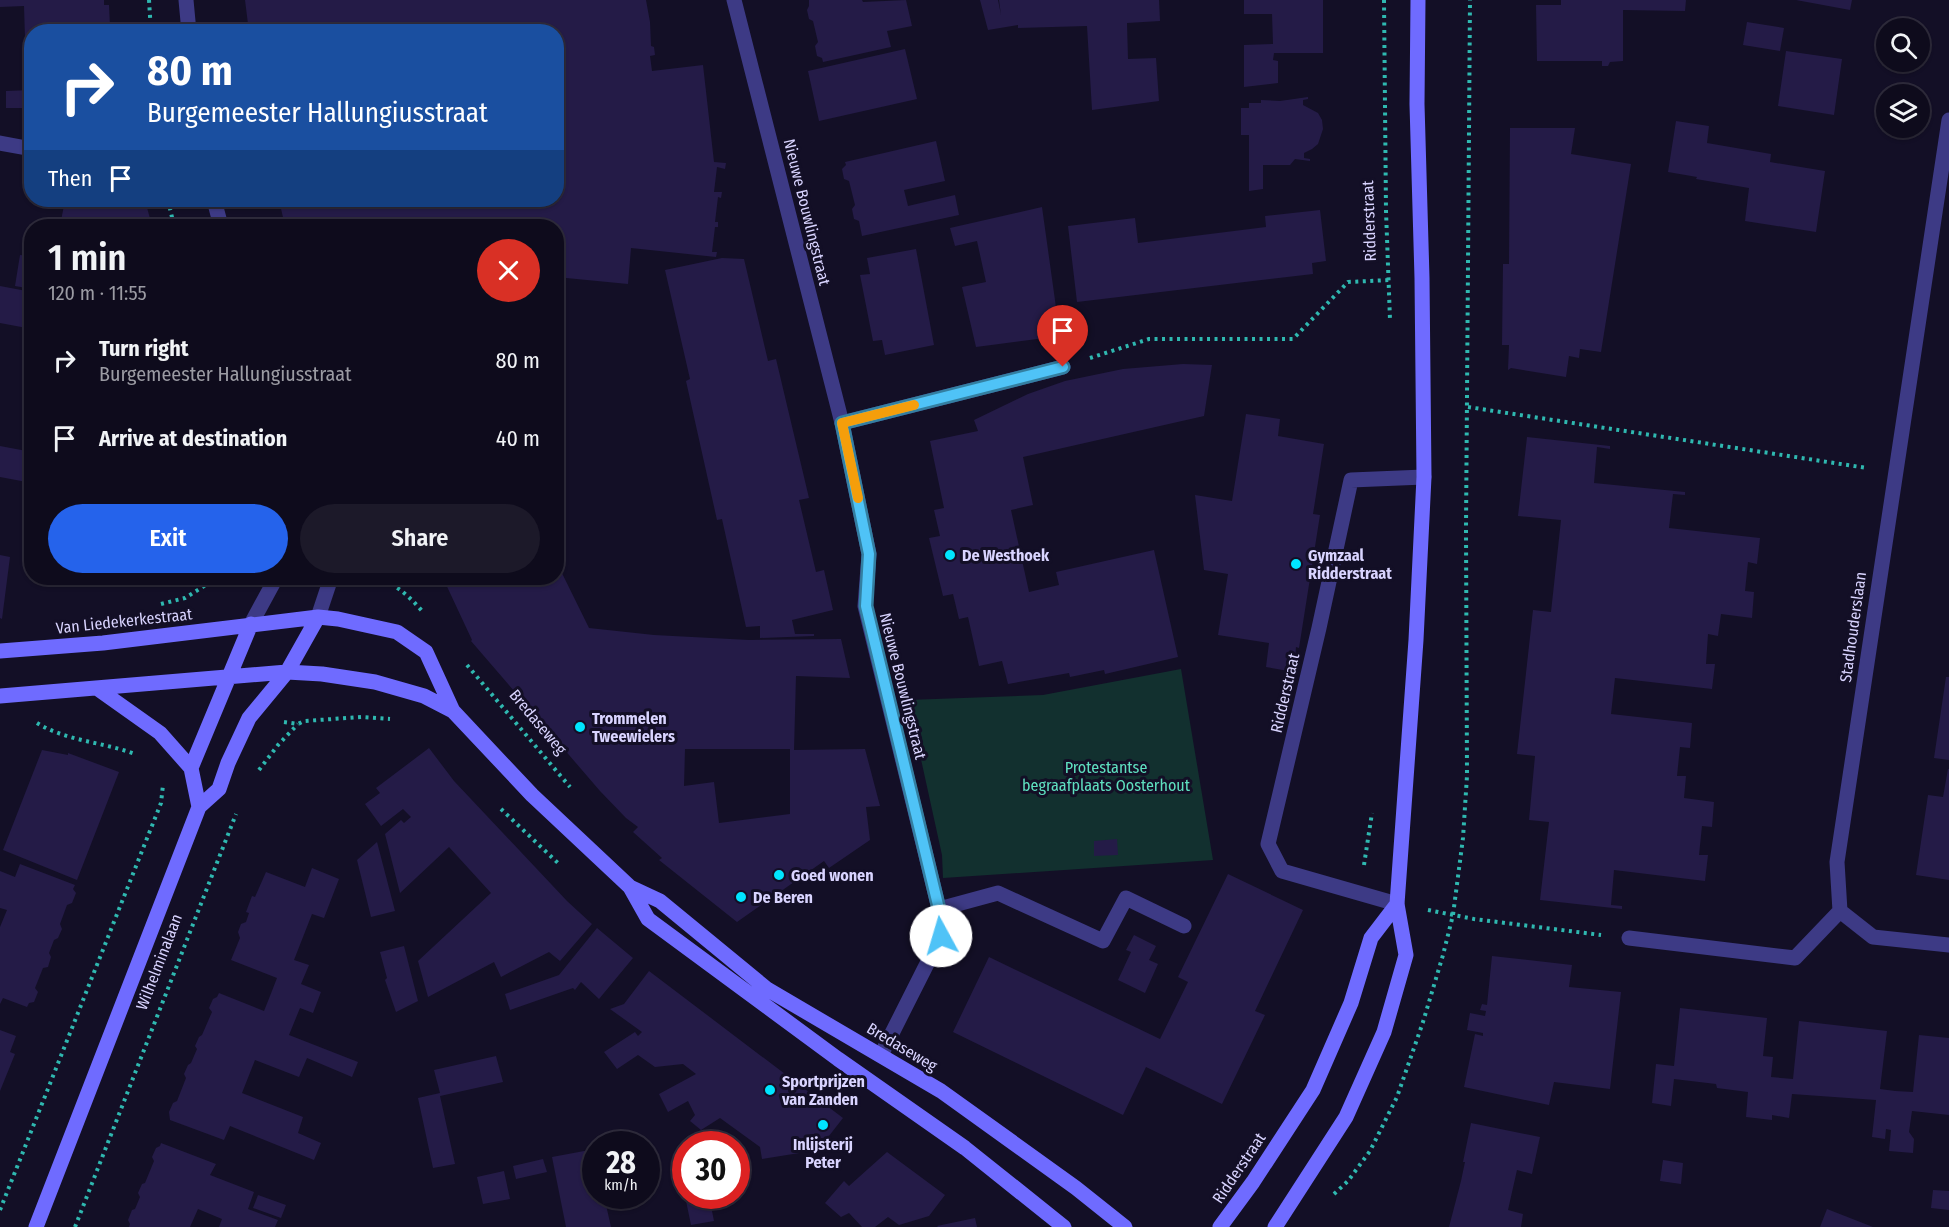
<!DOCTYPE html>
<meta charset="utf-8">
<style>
body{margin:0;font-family:"Fira Sans Condensed",sans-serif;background:#1c1929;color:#f1f3f6;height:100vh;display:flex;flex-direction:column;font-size:22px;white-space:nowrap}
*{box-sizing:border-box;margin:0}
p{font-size:20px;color:#9b9ba3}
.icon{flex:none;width:33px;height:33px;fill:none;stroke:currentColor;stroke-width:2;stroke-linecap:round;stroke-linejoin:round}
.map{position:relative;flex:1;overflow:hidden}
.panel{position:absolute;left:24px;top:219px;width:540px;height:366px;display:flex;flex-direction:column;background:#0e0b1c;border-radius:24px;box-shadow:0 2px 4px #0004,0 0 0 2px #2e2b3b}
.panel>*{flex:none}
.banner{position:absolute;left:24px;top:24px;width:540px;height:183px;border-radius:24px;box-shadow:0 2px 4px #0004,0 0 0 2px #2e2b3b;background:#1a4fa0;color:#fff;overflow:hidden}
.buttons{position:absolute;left:1876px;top:18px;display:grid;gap:12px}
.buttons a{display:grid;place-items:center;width:54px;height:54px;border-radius:50%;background:#0e0b1c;box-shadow:0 2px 4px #0004,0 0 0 2px #2e2b3b;font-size:30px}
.speed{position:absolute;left:582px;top:1131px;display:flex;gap:12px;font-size:30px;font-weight:700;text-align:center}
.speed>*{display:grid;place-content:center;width:78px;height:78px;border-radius:50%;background:#0e0b1c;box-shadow:0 2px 4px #0004,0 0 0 2px #2e2b3b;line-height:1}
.speed small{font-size:15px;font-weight:400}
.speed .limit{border:9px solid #d22;background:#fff;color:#111}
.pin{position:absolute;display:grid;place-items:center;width:51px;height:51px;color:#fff;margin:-62px -26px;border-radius:50% 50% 50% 0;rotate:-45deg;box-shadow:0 0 6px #0007}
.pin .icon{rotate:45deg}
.me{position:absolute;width:66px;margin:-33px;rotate:354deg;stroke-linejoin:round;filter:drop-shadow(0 0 4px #0008)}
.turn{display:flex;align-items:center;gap:21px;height:126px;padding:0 24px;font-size:27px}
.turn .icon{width:78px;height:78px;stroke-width:2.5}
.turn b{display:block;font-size:42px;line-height:51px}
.then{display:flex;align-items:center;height:57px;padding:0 24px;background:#0003;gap:12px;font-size:22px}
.round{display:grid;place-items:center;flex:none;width:63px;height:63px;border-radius:32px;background:#1c1929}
.headline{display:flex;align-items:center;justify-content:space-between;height:102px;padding:0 24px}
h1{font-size:36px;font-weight:600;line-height:45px}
.primary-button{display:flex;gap:12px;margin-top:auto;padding:12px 24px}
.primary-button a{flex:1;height:69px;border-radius:36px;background:#2563eb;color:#fff;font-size:24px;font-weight:600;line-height:69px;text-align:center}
.primary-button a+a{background:#1c1929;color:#f1f3f6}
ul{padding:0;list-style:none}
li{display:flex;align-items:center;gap:18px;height:78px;padding:0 24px}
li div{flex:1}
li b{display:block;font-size:22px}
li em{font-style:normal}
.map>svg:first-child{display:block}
.green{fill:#12302f}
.building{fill:#241b47;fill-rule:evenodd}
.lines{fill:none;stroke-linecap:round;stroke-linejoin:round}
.path{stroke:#2fb8b0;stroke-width:4;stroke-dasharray:3 4.5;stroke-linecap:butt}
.lane{stroke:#3d3a85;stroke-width:15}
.street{stroke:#3d3a85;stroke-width:15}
.secondary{stroke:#6f6bff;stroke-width:15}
.route-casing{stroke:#337fa1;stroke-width:15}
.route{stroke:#4fc3f7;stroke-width:10}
.slow{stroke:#f59e0b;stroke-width:10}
.poi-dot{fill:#00e5ff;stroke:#130f26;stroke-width:2}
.labels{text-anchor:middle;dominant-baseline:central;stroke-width:6;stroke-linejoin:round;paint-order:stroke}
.street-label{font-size:16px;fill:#d9d4ff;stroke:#130f26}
.poi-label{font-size:16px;font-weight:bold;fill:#d9d4ff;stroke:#130f26;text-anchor:start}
.park-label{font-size:16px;fill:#5fe0c0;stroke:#130f26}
</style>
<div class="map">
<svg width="1949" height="1227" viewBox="0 0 1949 1227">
<rect width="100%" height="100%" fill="#130f26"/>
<!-- green -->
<path class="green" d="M 1181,669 L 1213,860 L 943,878 L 942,855 L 908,700 L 1043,695 Z"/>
<!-- building -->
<path class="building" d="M 0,0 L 104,0 L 104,5 L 109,5 L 110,26 L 105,26 L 105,32 L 32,32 L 32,70 L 26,71 L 24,6 L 0,7 Z
M 245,0 L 646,0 L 650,22 L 651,46 L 654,47 L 655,55 L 650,56 L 652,71 L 703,65 L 714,162 L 726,163 L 725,169 L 717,167 L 714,192 L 722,192 L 721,198 L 718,197 L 715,222 L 718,222 L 718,227 L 715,227 L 712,252 L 717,252 L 716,257 L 631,248 L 628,284 L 556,277 L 556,226 L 419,226 L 380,222 L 372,226 L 285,226 L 279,200 L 556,200 L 556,32 L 249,32 Z
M 809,0 L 862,0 L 863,2 L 906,0 L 912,26 L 887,31 L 891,47 L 823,62 L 822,58 L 817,56 L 815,46 L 818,42 L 813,21 L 809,19 L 807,10 L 809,6 Z
M 980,0 L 998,0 L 1001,15 L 999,0 L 1159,0 L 1160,21 L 1127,23 L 1128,59 L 1156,58 L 1159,101 L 1092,110 L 1087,26 L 1018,28 L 1018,25 L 988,30 Z
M 1244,0 L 1323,0 L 1323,53 L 1274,53 L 1273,60 L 1278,61 L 1278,83 L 1244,87 L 1244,45 L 1273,44 L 1272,14 L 1244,14 Z
M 1561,0 L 1686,0 L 1685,11 L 1623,10 L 1623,61 L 1610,62 L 1608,66 L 1602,66 L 1602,61 L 1537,61 L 1536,5 L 1561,5 Z
M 1796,0 L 1852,0 L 1850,10 Z
M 1747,22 L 1784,28 L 1780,51 L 1743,45 Z
M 905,49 L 917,99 L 819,121 L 808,71 Z
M 1786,51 L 1842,59 L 1834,115 L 1778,106 Z
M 32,90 L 32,129 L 28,128 L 27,108 L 6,108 L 6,91 Z
M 1308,97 L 1308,99 L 1303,100 L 1303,105 L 1318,113 L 1322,120 L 1323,129 L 1318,144 L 1312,149 L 1304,153 L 1304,158 L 1310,159 L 1310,161 L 1295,159 L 1290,165 L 1263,165 L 1263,189 L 1249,191 L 1249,135 L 1241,135 L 1241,108 L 1249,108 L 1249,103 L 1261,103 L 1261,100 L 1280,101 Z
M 1676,121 L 1709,126 L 1707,143 L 1771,154 L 1770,162 L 1825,171 L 1816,232 L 1745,221 L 1749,188 L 1696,179 L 1697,177 L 1668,172 Z
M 1510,128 L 1575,128 L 1571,154 L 1631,164 L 1601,352 L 1580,349 L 1579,358 L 1569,356 L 1566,377 L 1511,368 L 1508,370 L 1509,345 L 1502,345 L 1503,264 L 1509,264 Z
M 936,141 L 945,181 L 904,190 L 908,206 L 955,195 L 959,215 L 862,236 L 859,221 L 854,219 L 852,209 L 855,205 L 849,181 L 844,179 L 842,169 L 846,165 L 845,162 Z
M 65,200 L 145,200 L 152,226 L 60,226 Z
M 1042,207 L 1060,336 L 976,347 L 962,287 L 986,282 L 977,241 L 955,246 L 950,228 Z
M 1320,210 L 1326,261 L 1312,263 L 1313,274 L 1077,302 L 1068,226 L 1135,218 L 1138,243 L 1266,227 L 1265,216 Z
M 916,249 L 934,345 L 885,355 L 882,340 L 873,341 L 860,275 L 870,274 L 867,258 Z
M 20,255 L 32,256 L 32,289 L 15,286 Z
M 722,258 L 744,259 L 768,361 L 776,359 L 809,498 L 799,500 L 816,572 L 824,570 L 833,610 L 792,620 L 795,634 L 814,634 L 814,636 L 760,638 L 760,626 L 746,627 L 722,519 L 717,520 L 686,381 L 690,379 L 665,270 Z
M 0,286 L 32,292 L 32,329 L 0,323 Z
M 1183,364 L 1212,365 L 1204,416 L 1023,457 L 1033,505 L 1011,510 L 1029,592 L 1059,585 L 1056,572 L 1154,550 L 1178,657 L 1105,674 L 1104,670 L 1070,677 L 1069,673 L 1008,684 L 1002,661 L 979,666 L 968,617 L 959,619 L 953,594 L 943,596 L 929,538 L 940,536 L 934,510 L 944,508 L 930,441 L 978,431 L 974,420 L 1028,394 L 1065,381 L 1123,369 Z
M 1246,414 L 1280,419 L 1278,436 L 1324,444 L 1313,514 L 1320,515 L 1299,648 L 1296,647 L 1294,672 L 1266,667 L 1269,643 L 1218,635 L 1228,574 L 1204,570 L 1195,495 L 1232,501 Z
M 1527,437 L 1610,446 L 1610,449 L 1597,447 L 1594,483 L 1685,492 L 1685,495 L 1673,494 L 1669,528 L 1760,538 L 1757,564 L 1748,562 L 1745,591 L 1754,592 L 1752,618 L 1721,614 L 1718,636 L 1708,634 L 1706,664 L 1715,664 L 1712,689 L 1615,678 L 1611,714 L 1692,723 L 1690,748 L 1680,747 L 1677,776 L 1686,776 L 1684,798 L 1714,802 L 1712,827 L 1702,826 L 1699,855 L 1708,855 L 1705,881 L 1614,870 L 1611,905 L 1622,906 L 1622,909 L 1540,900 L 1549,822 L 1529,820 L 1535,756 L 1517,754 L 1533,610 L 1551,612 L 1561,520 L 1518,516 Z
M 0,446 L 32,452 L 32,483 L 0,477 Z
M 0,555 L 10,557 L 2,619 L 0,618 Z
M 556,561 L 589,628 L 654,635 L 749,640 L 841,639 L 850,678 L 796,676 L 794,750 L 865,749 L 880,806 L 866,807 L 870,840 L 829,868 L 824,861 L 737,922 L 659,860 L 662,858 L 633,832 L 638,827 L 626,818 L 600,791 L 471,641 L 472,640 L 443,578 L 556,578 ZM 685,749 L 790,749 L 790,814 L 719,823 L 714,782 L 684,786 Z
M 1946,677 L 1949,677 L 1949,760 L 1934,758 Z
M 429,748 L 454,781 L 567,901 L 592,924 L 560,961 L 549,952 L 501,977 L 494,962 L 428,997 L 418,961 L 491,893 L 449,847 L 400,893 L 385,834 L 401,820 L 404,823 L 411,817 L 403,809 L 381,826 L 365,804 L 380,793 L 376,788 Z
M 42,750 L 68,755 L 68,753 L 119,772 L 77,880 L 3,850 Z
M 1948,769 L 1949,769 L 1949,880 L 1916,875 L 1928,795 L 1943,797 Z
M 1117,839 L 1118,855 L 1094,856 L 1094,841 Z
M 377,842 L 395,911 L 371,917 L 357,860 Z
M 20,864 L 75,885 L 73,889 L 76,893 L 72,903 L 67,905 L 60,924 L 62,929 L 58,938 L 54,940 L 49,953 L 51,957 L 48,967 L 43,968 L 35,988 L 38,992 L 34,1002 L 29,1003 L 27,1007 L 3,998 L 0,1004 L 0,927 L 7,910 L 0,908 L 0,871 L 15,877 Z
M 312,868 L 339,879 L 324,918 L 312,914 L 294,960 L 309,965 L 301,984 L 321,992 L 313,1013 L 300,1008 L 289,1035 L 358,1062 L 352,1077 L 307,1058 L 299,1077 L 255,1060 L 242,1093 L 303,1117 L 298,1133 L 321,1143 L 314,1160 L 230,1126 L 224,1140 L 170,1120 L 169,1112 L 173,1103 L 177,1101 L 186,1078 L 184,1074 L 188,1065 L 191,1063 L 197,1049 L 195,1046 L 199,1037 L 202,1035 L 212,1012 L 209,1008 L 213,999 L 217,997 L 219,993 L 264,1011 L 270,996 L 277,978 L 231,960 L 240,938 L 238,932 L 241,924 L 246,922 L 249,913 L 246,912 L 252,896 L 255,897 L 266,872 L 305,887 Z
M 1228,874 L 1303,910 L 1255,1011 L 1265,1015 L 1222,1104 L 1146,1067 L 1123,1115 L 953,1032 L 989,957 L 1160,1039 L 1188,982 L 1178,977 Z
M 597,928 L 633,958 L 599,999 L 581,982 L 575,990 L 573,988 L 510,1010 L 505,994 L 559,975 Z
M 1134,935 L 1156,946 L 1149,960 L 1158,964 L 1145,993 L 1118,980 L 1131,952 L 1126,950 Z
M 404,946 L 418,1001 L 396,1012 L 385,980 L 387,978 L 380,952 Z
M 1492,956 L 1572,965 L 1569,987 L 1621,992 L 1610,1089 L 1554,1082 L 1549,1105 L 1464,1087 L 1475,1034 L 1483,1036 L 1483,1033 L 1467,1030 L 1470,1013 L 1485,1016 L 1486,1011 L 1480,1010 L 1482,1004 L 1487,1005 Z
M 649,971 L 843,1118 L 818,1150 L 762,1159 L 760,1147 L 720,1118 L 701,1130 L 690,1121 L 695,1115 L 688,1101 L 668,1112 L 659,1094 L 696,1074 L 683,1064 L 655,1067 L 638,1055 L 617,1069 L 604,1052 L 635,1032 L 638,1036 L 642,1032 L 610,1009 L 624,1004 Z
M 1680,1008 L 1767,1018 L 1763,1056 L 1773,1057 L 1771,1077 L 1793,1079 L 1799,1021 L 1887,1031 L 1880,1089 L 1895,1091 L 1913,1092 L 1919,1035 L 1949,1038 L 1949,1115 L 1912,1111 L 1909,1132 L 1914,1139 L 1913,1153 L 1889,1151 L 1891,1130 L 1886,1129 L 1885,1139 L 1872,1137 L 1876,1100 L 1792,1094 L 1789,1118 L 1772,1115 L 1772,1120 L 1746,1117 L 1748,1092 L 1717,1088 L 1716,1084 L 1674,1079 L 1671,1106 L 1652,1103 L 1656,1064 L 1674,1066 Z
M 0,1030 L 16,1036 L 10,1052 L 15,1054 L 0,1091 Z
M 496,1056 L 503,1082 L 440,1096 L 455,1164 L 433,1168 L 418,1098 L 440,1093 L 434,1070 Z
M 1471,1123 L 1540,1137 L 1532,1174 L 1517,1170 L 1508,1210 L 1523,1214 L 1521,1227 L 1449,1227 L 1461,1181 L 1465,1162 L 1463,1162 Z
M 161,1143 L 216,1164 L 210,1175 L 254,1192 L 248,1209 L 278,1220 L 275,1227 L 219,1227 L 222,1219 L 198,1209 L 190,1227 L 129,1227 L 130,1224 L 128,1220 L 132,1210 L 135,1209 L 140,1197 L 138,1193 L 142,1184 L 145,1183 L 154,1161 L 152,1157 L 156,1148 L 160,1146 Z
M 595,1149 L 596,1196 L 604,1196 L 611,1227 L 566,1227 L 552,1157 Z
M 646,1151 L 654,1189 L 646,1190 Z
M 887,1152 L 945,1195 L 929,1216 L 899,1225 L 888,1217 L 875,1227 L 862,1227 L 849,1213 L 841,1217 L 825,1203 L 844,1181 L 849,1186 Z
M 543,1159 L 547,1172 L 516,1179 L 513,1166 Z
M 1663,1160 L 1683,1163 L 1681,1184 L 1660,1181 Z
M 504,1171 L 510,1199 L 483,1204 L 477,1177 Z
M 1933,1190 L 1949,1191 L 1949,1210 L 1931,1208 Z
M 258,1195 L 286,1205 L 281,1218 L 253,1208 Z
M 685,1196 L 709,1196 L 714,1221 L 691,1225 Z
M 1827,1209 L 1873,1227 L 1820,1227 Z
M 975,1218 L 977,1227 L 938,1227 L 937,1226 Z"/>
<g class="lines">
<!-- path -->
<path class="path" d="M 149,0 L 151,32
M 1384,0 L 1386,211 L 1390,320
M 168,200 L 174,226
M 1090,358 L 1149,339 L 1293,339 L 1348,282 L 1389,280
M 1468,407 L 1867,468
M 377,578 C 396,584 409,596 422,611
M 161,604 L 185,598 L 217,578
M 467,665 L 570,787
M 284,722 L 298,724 L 304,721 L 362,717 L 390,719
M 37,723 C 66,741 103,742 135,754
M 259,770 L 278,745 L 298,724
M 501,809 L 559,864
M 1364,865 L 1372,813
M 1428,910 L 1474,919 L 1601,935
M 1334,1194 L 1348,1181 L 1370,1151 L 1397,1097 L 1423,1022 L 1443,955 L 1453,915 L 1463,838 L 1467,776 L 1466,528 L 1470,0
M 0,1210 L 161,803 L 163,785
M 75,1227 L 236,814"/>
<!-- lane -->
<path class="lane" d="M 842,423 L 1063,367
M 939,909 L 998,893 L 1103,941 L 1126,898 L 1184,926"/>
<!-- street -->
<path class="street" d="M 186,0 L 189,32
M 734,0 L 842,423 L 869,554 L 865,606 L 939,909 L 941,936 L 881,1055
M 0,143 L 32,149
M 214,200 L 221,226
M 318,617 L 331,578
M 251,624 L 276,578
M 1397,904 L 1282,871 L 1268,844 L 1319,628 L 1351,480 L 1424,477
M 1840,911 L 1873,937 L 1949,945
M 1629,938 L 1795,958 L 1840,911 L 1837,862 L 1949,120"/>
<!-- secondary -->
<path class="secondary" d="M 0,651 L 103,643 L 318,617 L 338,619 L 397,632 L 426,652 L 453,711
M 98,689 L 160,733 L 191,768
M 0,696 L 287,672 L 322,674 L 375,682 L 424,696 L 453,711 L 532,795 L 630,887 L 648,919 L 838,1059 L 965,1148 L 1064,1227
M 199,807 L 191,768 L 251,624
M 630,887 L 660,901 L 767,989 L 941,1091 L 1076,1188 L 1125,1227
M 36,1227 L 199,807 L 219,789 L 228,763 L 249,718 L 287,672 L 318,617
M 1220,1227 L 1253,1182 L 1313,1090 L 1351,1003 L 1371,938 L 1397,904
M 1275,1227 L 1346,1117 L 1384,1032 L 1406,955 L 1397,904 L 1416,640 L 1424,477 L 1422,278 L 1417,104 L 1418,0"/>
</g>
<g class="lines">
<!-- route casing -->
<g class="route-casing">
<path id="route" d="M 941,936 L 939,909 L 866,606 L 869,554 L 842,423 L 1063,367"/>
</g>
<!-- route -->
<use href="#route" class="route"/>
<!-- slow -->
<path class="slow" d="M 858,498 L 842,423 L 914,405"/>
</g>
<!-- markers -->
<g class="poi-dot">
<circle cx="950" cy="555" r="6"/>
<circle cx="1296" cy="564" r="6"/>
<circle cx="580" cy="727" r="6"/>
<circle cx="779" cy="875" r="6"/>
<circle cx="741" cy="897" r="6"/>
<circle cx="770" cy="1090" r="6"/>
<circle cx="823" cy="1125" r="6"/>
</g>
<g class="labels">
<!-- street labels -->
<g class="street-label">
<text transform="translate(807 212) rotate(76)">Nieuwe Bouwlingstraat</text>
<text transform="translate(1369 221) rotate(-92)">Ridderstraat</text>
<text transform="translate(124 621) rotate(-6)">Van Liedekerkestraat</text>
<text transform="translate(1853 627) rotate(-82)">Stadhouderslaan</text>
<text transform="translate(903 686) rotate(76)">Nieuwe Bouwlingstraat</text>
<text transform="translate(1285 693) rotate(-77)">Ridderstraat</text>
<text transform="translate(538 722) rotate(50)">Bredaseweg</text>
<text transform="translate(159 962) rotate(-69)">Wilhelminalaan</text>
<text transform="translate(902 1047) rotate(31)">Bredaseweg</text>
<text transform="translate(1239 1168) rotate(-56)">Ridderstraat</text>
</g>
<!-- poi labels -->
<g class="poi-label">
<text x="962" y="555">De Westhoek</text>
<text x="1308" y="555">Gymzaal<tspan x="1308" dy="18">Ridderstraat</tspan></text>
<text x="592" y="718">Trommelen<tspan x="592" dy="18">Tweewielers</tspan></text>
<text x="791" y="875">Goed wonen</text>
<text x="753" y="897">De Beren</text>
<text x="782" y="1081">Sportprijzen<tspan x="782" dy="18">van Zanden</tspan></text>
<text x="823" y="1144" text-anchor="middle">Inlijsterij<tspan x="823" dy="18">Peter</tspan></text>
</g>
<!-- park labels -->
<g class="park-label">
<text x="1106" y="767">Protestantse<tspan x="1106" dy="18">begraafplaats Oosterhout</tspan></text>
</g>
</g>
</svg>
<div class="buttons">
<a><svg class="icon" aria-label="search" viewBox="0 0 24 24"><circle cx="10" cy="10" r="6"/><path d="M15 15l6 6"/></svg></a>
<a><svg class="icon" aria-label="layers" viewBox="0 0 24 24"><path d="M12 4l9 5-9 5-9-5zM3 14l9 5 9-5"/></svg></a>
</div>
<div class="speed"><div>28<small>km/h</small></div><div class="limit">30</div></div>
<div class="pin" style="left:1063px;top:367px;background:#d93025"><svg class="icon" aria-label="arrive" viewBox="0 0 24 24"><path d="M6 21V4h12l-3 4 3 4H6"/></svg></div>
<svg class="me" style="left:941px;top:936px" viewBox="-20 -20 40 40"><circle r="19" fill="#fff"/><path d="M0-13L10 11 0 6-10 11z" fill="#4fc3f7"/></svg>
<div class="banner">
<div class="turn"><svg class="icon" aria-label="right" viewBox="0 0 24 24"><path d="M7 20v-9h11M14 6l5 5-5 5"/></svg><div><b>80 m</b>Burgemeester Hallungiusstraat</div></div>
<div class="then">Then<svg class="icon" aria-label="arrive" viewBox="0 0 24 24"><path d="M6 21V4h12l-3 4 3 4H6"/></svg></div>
</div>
<section class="panel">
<div class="headline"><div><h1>1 min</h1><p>120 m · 11:55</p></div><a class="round" style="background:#d93025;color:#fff"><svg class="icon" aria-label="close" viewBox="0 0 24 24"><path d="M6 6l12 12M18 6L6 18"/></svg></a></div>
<ul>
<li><svg class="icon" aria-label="right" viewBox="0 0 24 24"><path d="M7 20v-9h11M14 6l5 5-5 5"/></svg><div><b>Turn right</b><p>Burgemeester Hallungiusstraat</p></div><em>80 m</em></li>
<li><svg class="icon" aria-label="arrive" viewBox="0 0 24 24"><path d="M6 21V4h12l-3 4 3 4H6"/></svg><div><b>Arrive at destination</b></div><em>40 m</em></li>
</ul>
<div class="primary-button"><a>Exit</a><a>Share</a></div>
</section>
</div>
